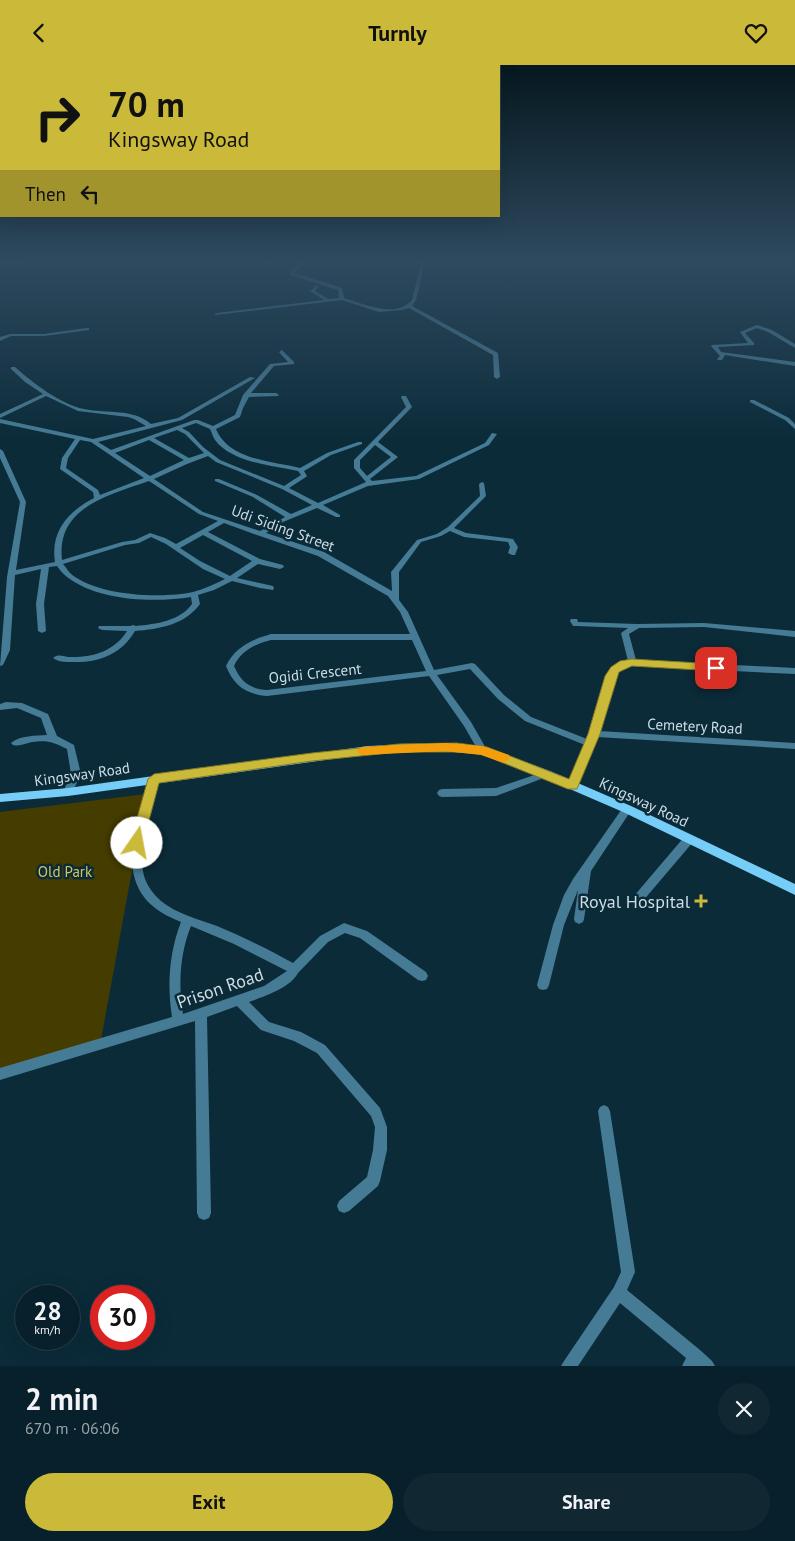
<!DOCTYPE html>
<meta charset="utf-8">
<style>
body{margin:0;font-family:"PT Sans",sans-serif;background:#112833;color:#f1f3f6;height:100vh;display:flex;flex-direction:column;font-size:19px;white-space:nowrap}
*{box-sizing:border-box;margin:0}
p{font-size:16px;color:#98a3a9}
.icon{flex:none;width:28px;height:28px;fill:none;stroke:currentColor;stroke-width:2;stroke-linecap:round;stroke-linejoin:round}
.map{position:relative;height:1301px;overflow:hidden}
.drawer{display:flex;flex-direction:column;background:#08202b;flex:1}
.drawer>*{flex:none}
.top-card{position:absolute;left:0px;top:0px;width:500px;height:152px;box-shadow:0 5px 20px #0002,0 0 0 1px #293e47;background:#cbba39;color:#111;overflow:hidden}
.speed{position:absolute;left:15px;top:1220px;display:flex;gap:10px;font-size:25px;font-weight:700;text-align:center}
.speed>*{display:grid;place-content:center;width:65px;height:65px;border-radius:50%;background:#08202b;box-shadow:0 5px 20px #0002,0 0 0 1px #293e47;line-height:1}
.speed small{font-size:12px;font-weight:400}
.speed .limit{border:8px solid #d22;background:#fff;color:#111}
.pin{position:absolute;display:grid;place-items:center;width:42px;height:42px;color:#fff;margin:-21px;border-radius:10px;box-shadow:0 2px 8px #0006}
.me{position:absolute;width:55px;margin:-28px;rotate:12deg;stroke-linejoin:round;filter:drop-shadow(0 0 4px #0008)}
.turn{display:flex;align-items:center;gap:18px;height:105px;padding:0 25px;font-size:22px}
.turn .icon{width:65px;height:65px;stroke-width:2.5}
.turn b{display:block;font-size:35px;line-height:42px}
.then{display:flex;align-items:center;height:48px;padding:0 25px;background:#0003;gap:10px;font-size:19px}
.round{display:grid;place-items:center;flex:none;width:52px;height:52px;border-radius:26px;background:#112833}
.summary{display:flex;align-items:center;justify-content:space-between;height:85px;padding:0 25px}
h1{font-size:30px;font-weight:800;line-height:38px}
.cta{display:flex;gap:10px;margin-top:auto;padding:10px 25px}
.cta a{flex:1;height:58px;border-radius:30px;background:#cbba39;color:#111;font-size:20px;font-weight:800;line-height:58px;text-align:center}
.cta a+a{background:#112833;color:#f1f3f6}
header{display:flex;justify-content:space-between;align-items:center;height:65px;padding:0 25px;background:#cbba39;color:#111;font-size:22px;font-weight:800}
.map>svg:first-child{display:block}
.green{fill:#453d00}
.lines{fill:none;stroke-linecap:round;stroke-linejoin:round}
.minor{fill:#467b95;fill-rule:evenodd}
.major{fill:#75cdf8;fill-rule:evenodd}
.route{fill:#cbba39;stroke:#847925}
.slow{fill:#f59e0b}
.poi-dot{fill:#cbba39;stroke:#0b2b39;stroke-width:2}
.labels{text-anchor:middle;dominant-baseline:central;stroke-width:5;stroke-linejoin:round;paint-order:stroke}
.street-label{font-size:15px;fill:#ccdde6;stroke:#0b2b39}
.park-label{font-size:15px;fill:#d5c661;stroke:#0b2b39}
.near-poi-label{font-size:18px;fill:#ccdde6;stroke:#0b2b39;text-anchor:end}
.near-street-label{font-size:18px;fill:#ccdde6;stroke:#0b2b39}
</style>
<header><svg class="icon" aria-label="back" viewBox="0 0 24 24"><path d="M15 5l-7 7 7 7"/></svg>Turnly<svg class="icon" aria-label="heart" viewBox="0 0 24 24"><path d="M12 20l-8-8c-3-5 5-10 8-4 3-6 11-1 8 4z"/></svg></header>
<div class="map">
<svg width="795" height="1301" viewBox="0 0 795 1301">
<rect width="100%" height="100%" fill="#0b2b39"/>
<!-- green -->
<path class="green" d="M 146,729 L 101,975 L 0,1008 L 0,747 Z"/>
<g class="lines">
<!-- minor -->
<path class="minor" d="M 283,194 L 342,196 L 344,194 L 348,194 L 343,198 C 326,197 305,191 295,208 L 342,223 L 344,233 C 364,239 396,254 412,235 L 422,194 L 426,194 L 416,235 L 412,241 L 498,288 L 500,312 L 497,314 L 494,312 L 493,290 L 409,243 L 401,245 L 379,247 L 342,235 L 215,250 L 215,249 L 217,248 L 324,235 L 310,226 L 317,220 L 319,221 L 315,226 L 328,234 L 339,233 L 338,225 L 290,210 L 293,203 L 304,196 L 289,195 L 254,202 L 252,201 Z
M 0,196 L 31,199 L 33,200 L 31,201 L 0,198 Z
M 757,260 L 772,265 L 795,279 L 795,283 L 768,267 L 757,263 L 745,268 L 754,278 L 754,280 L 718,282 L 721,287 L 795,297 L 795,301 L 725,290 L 722,295 L 718,295 L 717,294 L 720,291 L 711,281 L 712,280 L 748,278 L 740,267 Z
M 87,263 L 89,263 L 89,265 L 44,271 L 11,271 L 0,276 L 0,272 L 10,269 L 44,269 Z
M 282,285 L 294,297 L 294,299 L 274,301 L 251,328 L 276,328 L 279,330 L 278,331 L 249,332 L 243,343 L 240,352 L 216,364 C 229,395 271,396 300,403 L 327,388 L 358,377 L 362,377 L 362,379 L 331,390 L 304,406 L 307,411 L 306,412 L 289,423 L 318,438 L 366,417 L 354,403 L 354,395 L 406,342 L 401,332 L 402,331 L 406,331 L 412,342 L 378,377 L 398,392 L 370,414 L 372,416 L 416,411 L 485,378 L 492,368 L 497,369 L 489,380 L 419,414 L 368,421 L 323,440 L 340,450 L 340,452 L 336,452 L 317,443 L 283,457 L 266,468 L 324,487 L 392,526 L 391,507 L 417,475 L 437,469 L 448,462 L 480,431 L 479,419 L 482,417 L 484,418 L 486,431 L 454,463 L 466,468 L 513,474 L 518,482 L 515,490 L 512,490 L 508,488 L 510,482 L 508,477 L 464,472 L 450,466 L 441,471 L 421,477 L 399,507 L 399,535 L 408,547 L 434,605 L 472,598 L 475,599 L 504,630 L 531,652 L 587,674 L 607,611 L 617,599 L 628,596 L 621,568 L 628,563 L 576,561 L 573,561 L 570,556 L 571,554 L 577,554 L 578,557 L 637,559 L 704,558 L 795,566 L 795,572 L 704,562 L 639,563 L 629,569 L 636,595 L 795,603 L 795,609 L 632,601 L 623,603 L 615,612 L 599,666 L 795,678 L 795,684 L 597,672 L 577,720 L 575,723 L 569,723 L 567,720 L 585,680 L 525,656 L 498,634 L 470,604 L 437,610 L 471,657 L 487,685 L 485,687 L 479,687 L 464,661 L 429,611 L 267,631 C 246,629 234,621 226,601 C 235,582 251,575 271,569 L 410,569 L 400,547 L 388,531 L 318,491 L 257,470 L 224,458 L 208,467 L 260,494 L 283,500 L 284,502 L 280,504 L 258,499 L 237,513 L 273,521 L 274,523 L 273,525 L 260,523 L 232,516 L 214,525 L 198,530 L 200,539 C 185,560 159,564 135,566 C 121,590 98,598 71,597 C 65,597 58,597 53,593 C 58,589 62,591 68,592 C 91,593 114,587 127,566 L 102,565 L 98,563 L 99,561 L 130,561 L 133,560 L 136,561 C 156,559 180,556 192,539 L 191,532 C 154,538 98,536 67,512 C 63,509 60,505 57,501 L 49,502 L 44,539 L 46,566 L 42,568 L 38,566 L 36,539 L 41,504 L 15,510 L 10,585 L 3,600 L 0,601 L 7,512 L 20,437 L 0,393 L 0,384 L 3,386 L 26,437 L 16,505 L 55,497 C 50,466 69,446 94,433 L 93,427 L 60,404 L 62,393 L 75,374 L 0,358 L 0,354 L 93,374 L 146,361 L 134,354 L 128,352 L 78,346 L 46,331 L 0,353 L 0,349 L 43,329 L 25,317 L 11,304 L 11,302 L 15,302 C 33,318 60,339 84,344 C 108,349 132,343 151,359 L 178,353 L 250,312 L 255,313 L 182,355 L 98,377 L 111,385 L 194,355 L 198,355 L 213,361 L 235,350 L 243,330 L 270,299 L 288,297 L 279,287 ZM 196,358 L 210,364 C 212,368 213,372 215,375 C 231,397 273,401 298,406 L 301,410 L 284,421 L 220,395 L 203,382 L 189,367 L 182,363 ZM 177,365 L 185,369 L 204,388 L 189,393 L 154,373 ZM 80,375 L 91,377 L 144,413 L 100,430 L 98,425 L 66,403 L 68,393 ZM 149,375 L 184,395 L 150,411 L 115,388 ZM 375,380 L 391,392 L 367,411 L 360,403 L 360,395 ZM 208,391 L 216,397 L 282,424 L 312,440 L 291,449 L 257,430 L 219,414 L 215,414 L 215,416 L 253,432 L 285,452 L 260,466 L 203,447 L 154,414 L 187,399 ZM 149,416 L 199,449 L 218,456 L 176,479 L 165,473 L 150,468 L 135,475 L 122,477 L 62,495 C 56,442 109,430 149,416 ZM 203,470 L 252,496 L 230,511 L 200,496 L 180,483 ZM 151,472 L 166,479 L 203,504 L 225,514 C 215,519 204,524 193,527 C 161,534 96,531 70,508 C 68,506 66,502 63,499 L 125,480 L 139,478 ZM 271,575 L 412,575 L 426,606 L 267,625 C 250,624 241,617 234,601 C 241,586 255,579 271,575 Z
M 750,335 L 754,335 L 789,353 L 795,359 L 795,364 L 785,355 L 750,337 Z
M 6,637 L 22,638 L 48,649 L 57,671 L 74,680 L 81,709 L 71,730 L 65,730 L 63,727 L 71,709 L 67,684 C 53,677 48,675 32,677 C 26,678 20,682 13,680 L 11,678 C 20,670 36,671 47,670 L 41,653 L 17,643 L 0,645 L 0,639 Z
M 546,706 L 549,707 L 551,709 L 549,711 L 496,731 L 442,732 L 439,731 L 437,728 L 439,725 L 442,724 L 496,723 Z
M 154,711 L 157,712 L 159,714 C 149,744 136,779 144,811 C 147,821 154,830 161,836 C 177,849 198,854 217,861 C 243,872 268,884 293,898 L 320,871 L 344,858 L 367,866 L 426,907 L 428,911 L 426,915 L 422,916 L 418,915 L 360,873 L 345,868 L 328,877 L 298,908 C 290,923 265,931 249,937 L 269,957 L 301,967 L 325,980 L 380,1043 L 387,1062 L 387,1085 L 380,1116 L 378,1121 L 349,1146 L 344,1148 L 339,1146 L 337,1141 L 339,1136 L 367,1112 L 373,1085 L 375,1062 L 371,1051 L 317,988 L 294,976 L 261,965 L 237,941 L 207,952 L 211,1148 L 209,1153 L 204,1155 L 199,1153 L 197,1148 L 195,956 L 0,1015 L 0,1003 L 172,952 C 167,920 169,888 181,857 C 172,853 162,849 154,842 C 115,811 137,753 149,714 L 151,712 ZM 191,861 L 234,879 L 287,906 L 264,921 L 183,949 C 178,920 180,888 191,861 Z
M 627,740 L 630,741 L 632,744 L 630,747 L 591,806 L 584,854 L 583,857 L 579,859 L 575,857 L 574,854 L 578,825 L 564,860 L 549,920 L 547,924 L 543,925 L 539,924 L 537,920 L 553,860 L 564,830 L 573,814 L 624,741 Z
M 689,770 L 693,771 L 694,774 L 693,777 L 642,837 L 638,838 L 634,837 L 633,834 L 634,831 L 685,771 Z
M 604,1040 L 608,1042 L 610,1046 L 635,1207 L 627,1225 L 700,1285 L 712,1296 L 715,1301 L 682,1301 L 686,1293 L 620,1238 L 578,1301 L 561,1301 L 564,1296 L 614,1222 L 621,1207 L 598,1046 L 600,1042 Z"/>
<!-- major -->
<path class="major" d="M 439,678 L 482,681 L 550,706 L 631,741 L 795,819 L 795,830 L 623,747 L 542,712 L 481,689 L 439,686 L 368,689 L 68,731 L 0,737 L 0,729 L 68,723 L 368,681 Z"/>
</g>
<!-- sky -->
<linearGradient id="sky" x2="0" y2="1"><stop stop-color="#06181f"/><stop offset="0.52" stop-color="#2e4a5f"/><stop offset="1" stop-color="#2e4a5f" stop-opacity="0"/></linearGradient>
<rect width="795" height="376" fill="url(#sky)"/>
<!-- route -->
<path class="route" d="M 632,594 L 716,599 L 722,603 L 716,606 L 632,601 L 619,607 L 600,669 L 577,724 L 568,724 L 481,689 L 457,687 L 399,687 L 312,696 L 159,718 L 143,778 L 137,783 L 130,778 L 148,714 L 154,709 L 312,688 L 399,679 L 457,678 L 487,682 L 569,714 L 588,669 L 605,611 L 611,602 L 620,596 Z"/>
<!-- slow -->
<path class="slow" d="M 445,678 L 482,681 L 509,690 L 510,693 L 504,698 L 481,690 L 445,686 L 362,690 L 356,686 L 362,682 Z"/>
<!-- markers -->
<path class="poi-dot" d="M698.5 828.5h5v5h5v5h-5v5h-5v-5h-5v-5h5z"/>
<g class="labels">
<!-- street labels -->
<g class="street-label">
<text transform="translate(283 463) rotate(20)">Udi Siding Street</text>
<text transform="translate(315 608) rotate(-6)">Ogidi Crescent</text>
<text transform="translate(695 661) rotate(3)">Cemetery Road</text>
<text transform="translate(82 709) rotate(-8)">Kingsway Road</text>
<text transform="translate(644 737) rotate(25)">Kingsway Road</text>
</g>
<!-- park labels -->
<g class="park-label">
<text x="65" y="806">Old Park</text>
</g>
<!-- near-poi labels -->
<g class="near-poi-label">
<text x="690" y="836">Royal Hospital</text>
</g>
<!-- near-street labels -->
<g class="near-street-label">
<text transform="translate(220 923) rotate(-19)">Prison Road</text>
</g>
</g>
</svg>
<div class="speed"><div>28<small>km/h</small></div><div class="limit">30</div></div>
<div class="pin" style="left:716px;top:603px;background:#d93025"><svg class="icon" aria-label="arrive" viewBox="0 0 24 24"><path d="M6 21V4h12l-3 4 3 4H6"/></svg></div>
<svg class="me" style="left:137px;top:778px" viewBox="-20 -20 40 40"><circle r="19" fill="#fff"/><path d="M0-13L10 11 0 6-10 11z" fill="#cbba39"/></svg>
<div class="top-card">
<div class="turn"><svg class="icon" aria-label="right" viewBox="0 0 24 24"><path d="M7 20v-9h11M14 6l5 5-5 5"/></svg><div><b>70 m</b>Kingsway Road</div></div>
<div class="then">Then<svg class="icon" aria-label="left" viewBox="0 0 24 24"><path d="M17 20v-9H6M10 6l-5 5 5 5"/></svg></div>
</div>
</div>
<section class="drawer">
<div class="summary"><div><h1>2 min</h1><p>670 m · 06:06</p></div><a class="round"><svg class="icon" aria-label="close" viewBox="0 0 24 24"><path d="M6 6l12 12M18 6L6 18"/></svg></a></div>
<div class="cta"><a>Exit</a><a>Share</a></div>
</section>
